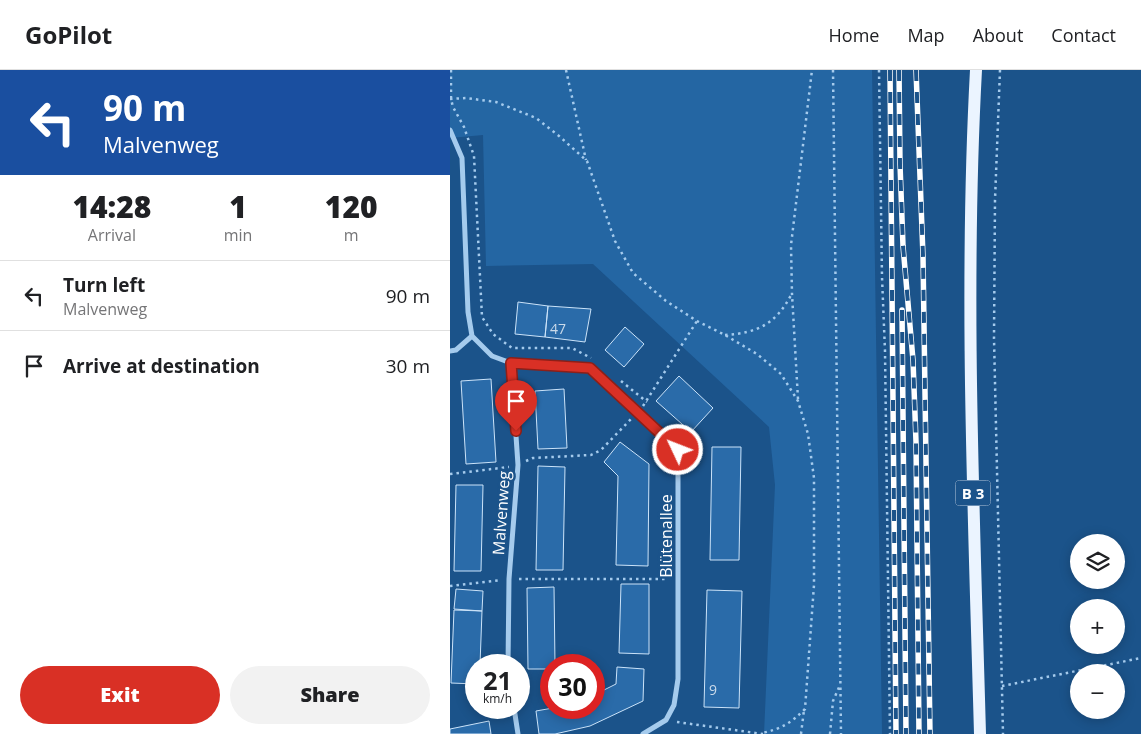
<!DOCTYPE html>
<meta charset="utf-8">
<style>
body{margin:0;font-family:"Open Sans",sans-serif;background:#f2f2f2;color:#202124;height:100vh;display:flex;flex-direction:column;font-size:19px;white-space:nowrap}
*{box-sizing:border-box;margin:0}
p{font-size:16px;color:#757577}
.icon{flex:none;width:28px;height:28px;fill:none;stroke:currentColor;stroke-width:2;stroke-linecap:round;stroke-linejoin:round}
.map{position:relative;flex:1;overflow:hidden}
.details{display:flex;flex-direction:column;background:#fff;width:450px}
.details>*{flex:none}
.top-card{background:#1a4fa0;color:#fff;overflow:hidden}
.tools{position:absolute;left:620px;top:464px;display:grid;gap:10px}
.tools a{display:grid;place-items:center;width:55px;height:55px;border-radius:50%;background:#fff;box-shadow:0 2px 12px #0003;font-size:25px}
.speed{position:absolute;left:15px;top:584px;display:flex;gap:10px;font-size:25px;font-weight:700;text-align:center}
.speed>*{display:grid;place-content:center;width:65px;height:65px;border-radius:50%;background:#fff;box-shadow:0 2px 12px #0003;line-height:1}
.speed small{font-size:12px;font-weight:400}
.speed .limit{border:8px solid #d22;background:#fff;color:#111}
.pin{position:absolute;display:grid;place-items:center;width:42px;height:42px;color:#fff;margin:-51px -21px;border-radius:50% 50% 50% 0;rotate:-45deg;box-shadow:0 0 5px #0007}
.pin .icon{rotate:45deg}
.me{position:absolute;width:55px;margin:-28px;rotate:313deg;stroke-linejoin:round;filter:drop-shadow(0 0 4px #0008)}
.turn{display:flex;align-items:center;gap:18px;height:105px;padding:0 20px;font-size:22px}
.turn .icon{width:65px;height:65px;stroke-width:2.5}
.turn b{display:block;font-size:35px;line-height:42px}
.eta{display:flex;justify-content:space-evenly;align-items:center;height:85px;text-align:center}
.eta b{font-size:30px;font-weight:800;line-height:35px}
.button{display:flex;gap:10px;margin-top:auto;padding:10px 20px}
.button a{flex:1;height:58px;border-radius:30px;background:#d93025;color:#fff;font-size:20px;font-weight:800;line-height:58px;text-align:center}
.button a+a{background:#f2f2f2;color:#202124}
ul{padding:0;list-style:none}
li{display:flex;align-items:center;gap:15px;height:70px;padding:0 20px;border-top:1px solid #e0e0e0}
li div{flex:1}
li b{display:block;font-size:19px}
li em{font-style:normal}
header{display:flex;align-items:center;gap:30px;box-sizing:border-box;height:70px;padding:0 25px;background:#fff;border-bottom:1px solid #e0e0e0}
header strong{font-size:24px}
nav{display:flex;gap:28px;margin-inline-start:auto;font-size:18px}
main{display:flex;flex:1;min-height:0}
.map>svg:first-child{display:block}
.green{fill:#2466a3}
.building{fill:#2a6ba9;stroke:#cbe3f9}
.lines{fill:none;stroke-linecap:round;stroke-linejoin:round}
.path{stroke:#a5cbed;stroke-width:2.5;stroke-dasharray:2.5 4;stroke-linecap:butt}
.street{stroke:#a5cbed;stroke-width:5}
.primary{stroke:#ebf4ff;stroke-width:12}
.rail-casing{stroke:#fff;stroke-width:5.5}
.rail{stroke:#1b538a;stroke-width:4;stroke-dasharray:11;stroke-linecap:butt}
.route-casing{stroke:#8d1f18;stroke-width:12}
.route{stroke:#d93025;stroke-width:9}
.labels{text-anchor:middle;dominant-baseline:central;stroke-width:5;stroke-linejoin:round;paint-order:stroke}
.number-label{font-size:14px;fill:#cadaea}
.shield{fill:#1b538a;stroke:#bbcbdc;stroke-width:1}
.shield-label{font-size:15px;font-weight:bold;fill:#fff}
.street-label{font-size:16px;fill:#fff;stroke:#1b538a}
</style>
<header>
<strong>GoPilot</strong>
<nav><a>Home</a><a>Map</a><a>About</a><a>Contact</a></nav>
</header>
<main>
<section class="details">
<div class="top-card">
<div class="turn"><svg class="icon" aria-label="left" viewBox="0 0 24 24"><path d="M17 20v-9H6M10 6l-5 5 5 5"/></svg><div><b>90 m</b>Malvenweg</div></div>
</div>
<div class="eta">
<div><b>14:28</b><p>Arrival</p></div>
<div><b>1</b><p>min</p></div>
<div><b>120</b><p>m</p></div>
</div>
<ul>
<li><svg class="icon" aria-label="left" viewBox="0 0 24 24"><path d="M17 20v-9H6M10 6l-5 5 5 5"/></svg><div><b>Turn left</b><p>Malvenweg</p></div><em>90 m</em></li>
<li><svg class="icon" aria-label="arrive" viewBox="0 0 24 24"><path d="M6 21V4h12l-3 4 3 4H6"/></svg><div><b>Arrive at destination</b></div><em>30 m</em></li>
</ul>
<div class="button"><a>Exit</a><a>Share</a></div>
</section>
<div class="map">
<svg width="691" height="664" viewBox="0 0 691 664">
<rect width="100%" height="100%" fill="#1b538a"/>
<!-- green -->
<path class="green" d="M 0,0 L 422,0 L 432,664 L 314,664 L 325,415 L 319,357 L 143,194 L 36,196 L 33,65 L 0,68 Z"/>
<!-- building -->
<path class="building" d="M 68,232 L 98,236 L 95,267 L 65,264 Z
M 98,236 L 141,239 L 135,272 L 95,267 Z
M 175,257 L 194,274 L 174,297 L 155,280 Z
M 229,306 L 263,338 L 241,362 L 206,331 Z
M 41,309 L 46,392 L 16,394 L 11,311 Z
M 114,319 L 117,378 L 88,379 L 85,321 Z
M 170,372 L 199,394 L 198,496 L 166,495 L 168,406 L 154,392 Z
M 262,377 L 291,377 L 289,490 L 260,490 Z
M 88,396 L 115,397 L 113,500 L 86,500 Z
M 6,415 L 33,415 L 31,501 L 4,501 Z
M 171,514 L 199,514 L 199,584 L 169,583 Z
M 104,517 L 105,595 L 101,595 L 101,599 L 78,599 L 77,518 Z
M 6,519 L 33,521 L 32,541 L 4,539 Z
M 257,520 L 292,521 L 289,638 L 254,637 Z
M 4,540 L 32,541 L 30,595 L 26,595 L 26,614 L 1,613 Z
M 167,597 L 194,599 L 193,631 L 140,656 L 105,664 L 89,664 L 86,641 L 103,638 L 144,638 L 144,625 L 166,614 Z
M 39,651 L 41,664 L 0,664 L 0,659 Z"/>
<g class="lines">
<!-- path -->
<path class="path" d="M 1,0 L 1,29 L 3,37 L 14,57 L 24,86 L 32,247 L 43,264 L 62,278 L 122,278 L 141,288
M 116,0 L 136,90
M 383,0 L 391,664
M 429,0 L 432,207 L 435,281 L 440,664
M 550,0 L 545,130 L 544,268 L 553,664
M 0,29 L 16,28 L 46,32 L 86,48 L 109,66 L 137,91 L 165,171 L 183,203 L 216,231 L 247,251 L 275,265 L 307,284 L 331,304 L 348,331 L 358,364 L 364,408 L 364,515 L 355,639 C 341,653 331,659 312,663
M 275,265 C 307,263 326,254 341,225
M 171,311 L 197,332
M 348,329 L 342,224 L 341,175 L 362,0
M 193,336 L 247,251
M 76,391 L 83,388 L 141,385 L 151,380 L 181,349
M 0,404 L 59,397
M 69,509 L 218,509
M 0,516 L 51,510
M 552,616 L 691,588
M 227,652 L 313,664
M 351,664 L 354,640
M 380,664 L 383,631 L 390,615"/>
<!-- street -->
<path class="street" d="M 0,60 L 12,88 L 18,242 L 22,266 L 42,286 L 61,293 L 140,298 L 228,380 L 228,609 L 224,635 L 216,650 L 193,664
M 0,281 L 6,280 L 22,266
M 58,595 L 59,509 L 68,395 L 61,293
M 64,638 L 68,664"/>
<!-- primary -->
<path class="primary" d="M 526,0 C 514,221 524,443 530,664"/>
<!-- rail casing -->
<g class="rail-casing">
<path id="rail" d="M 440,0 L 446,664
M 449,0 L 450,94 L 453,176 L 463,290 L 466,372 L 469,664
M 466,0 L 473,186 L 480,664
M 452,240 L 456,664"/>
</g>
<!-- rail -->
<use href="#rail" class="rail"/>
</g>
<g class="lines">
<!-- route casing -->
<g class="route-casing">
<path id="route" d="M 66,361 L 61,293 L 140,298 L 228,380"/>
</g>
<!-- route -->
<use href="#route" class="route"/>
</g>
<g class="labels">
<!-- number labels -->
<g class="number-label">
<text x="108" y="258">47</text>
<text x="263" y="619">9</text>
</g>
<!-- shield labels -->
<rect class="shield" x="505.5" y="410.5" width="35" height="25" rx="4"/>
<g class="shield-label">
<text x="523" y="423">B 3</text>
</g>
<!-- street labels -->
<g class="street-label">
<text transform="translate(51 443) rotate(-86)">Malvenweg</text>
<text transform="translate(216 466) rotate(-90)">Blütenallee</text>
</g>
</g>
</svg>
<div class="tools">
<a><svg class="icon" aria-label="layers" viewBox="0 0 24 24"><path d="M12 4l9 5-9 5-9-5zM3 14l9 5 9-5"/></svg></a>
<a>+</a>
<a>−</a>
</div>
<div class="speed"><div>21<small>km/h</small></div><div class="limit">30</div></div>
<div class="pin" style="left:66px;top:361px;background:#d93025"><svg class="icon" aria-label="arrive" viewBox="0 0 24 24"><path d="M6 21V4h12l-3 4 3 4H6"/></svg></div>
<svg class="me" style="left:228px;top:380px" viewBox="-20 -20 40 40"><circle r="17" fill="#d93025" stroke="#fff" stroke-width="3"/><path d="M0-11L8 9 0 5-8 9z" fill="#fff"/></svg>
</div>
</main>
